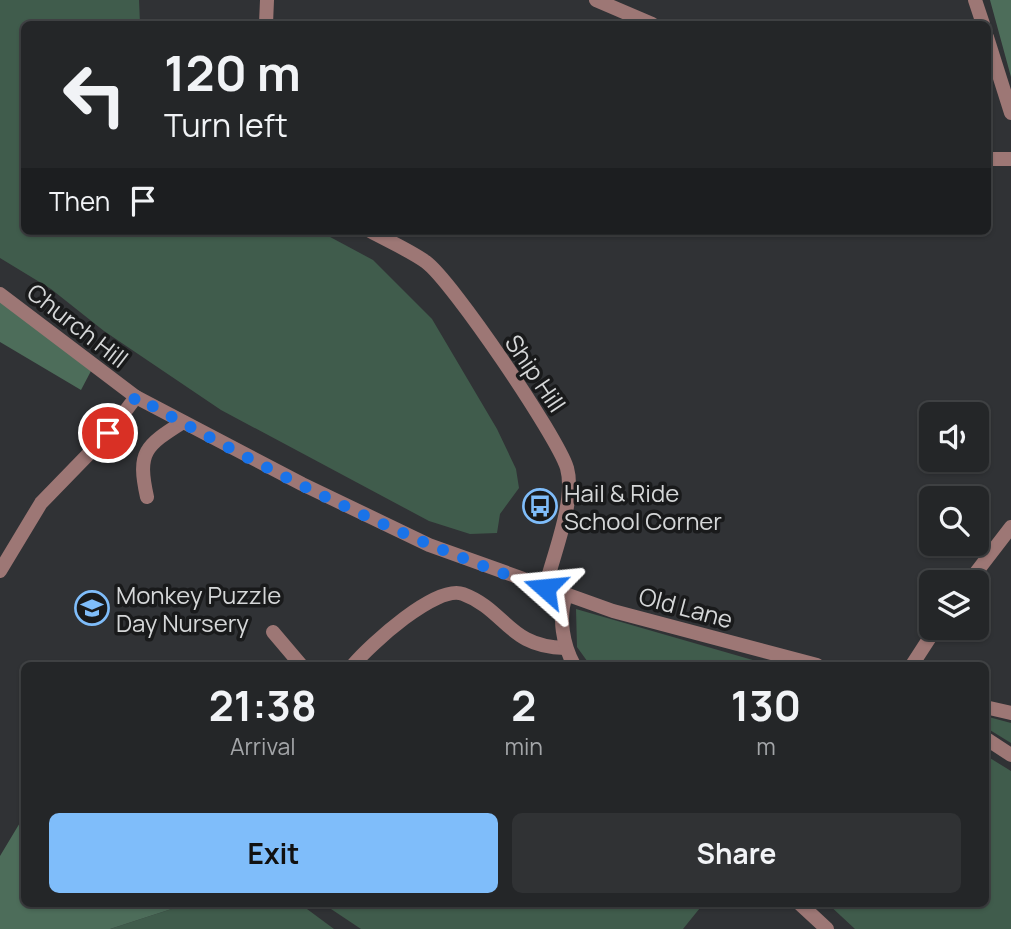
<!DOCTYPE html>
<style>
body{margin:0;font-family:Manrope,sans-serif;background:#303234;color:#f1f3f6;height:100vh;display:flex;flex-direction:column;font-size:26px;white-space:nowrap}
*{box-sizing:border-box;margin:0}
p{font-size:23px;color:#a3a5a8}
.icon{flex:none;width:38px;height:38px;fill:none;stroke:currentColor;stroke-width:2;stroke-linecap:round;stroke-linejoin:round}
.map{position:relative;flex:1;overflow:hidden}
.panel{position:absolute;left:21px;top:662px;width:968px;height:245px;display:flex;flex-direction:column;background:#242628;border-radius:10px;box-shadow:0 2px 5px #0004,0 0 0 2px #414345}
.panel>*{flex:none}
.top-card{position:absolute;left:21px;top:21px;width:970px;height:214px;border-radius:10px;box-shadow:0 2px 5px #0004,0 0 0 2px #414345;background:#242628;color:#f1f3f6;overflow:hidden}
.buttons{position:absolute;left:919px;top:402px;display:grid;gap:14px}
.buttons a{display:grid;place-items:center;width:70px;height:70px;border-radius:10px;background:#242628;box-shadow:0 2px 5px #0004,0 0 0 2px #414345;font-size:35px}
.pin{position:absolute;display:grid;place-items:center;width:60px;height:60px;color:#fff;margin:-30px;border:4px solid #fff;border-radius:50%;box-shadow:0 2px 7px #0007}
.me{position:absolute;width:77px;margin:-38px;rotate:288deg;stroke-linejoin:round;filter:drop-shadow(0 0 5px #0008)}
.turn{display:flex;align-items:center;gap:24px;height:147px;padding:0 28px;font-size:32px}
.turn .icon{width:91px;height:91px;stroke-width:2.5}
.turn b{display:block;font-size:49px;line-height:60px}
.then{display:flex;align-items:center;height:66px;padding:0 28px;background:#0003;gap:14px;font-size:26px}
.eta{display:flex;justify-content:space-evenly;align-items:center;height:119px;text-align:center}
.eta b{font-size:42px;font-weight:700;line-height:49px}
.cta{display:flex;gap:14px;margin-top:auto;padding:14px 28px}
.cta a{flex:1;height:80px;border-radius:10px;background:#7fbdfa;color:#111;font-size:28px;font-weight:700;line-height:80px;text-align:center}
.cta a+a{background:#303234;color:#f1f3f6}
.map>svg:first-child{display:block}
.green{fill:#405c4c}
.forest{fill:#4d6d5a}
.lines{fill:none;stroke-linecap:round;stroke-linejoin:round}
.service{stroke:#9d7775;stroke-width:14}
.minor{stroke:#9d7775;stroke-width:14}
.route{stroke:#1a73e8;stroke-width:12;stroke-dasharray:0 21.6}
.labels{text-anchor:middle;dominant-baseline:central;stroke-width:7;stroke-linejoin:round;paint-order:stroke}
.street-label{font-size:24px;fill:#d5d7d8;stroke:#191a1b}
.poi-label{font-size:24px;fill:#d5d7d8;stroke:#191a1b;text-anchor:start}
</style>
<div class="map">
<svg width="1011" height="929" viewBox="0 0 1011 929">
<rect width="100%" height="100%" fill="#303235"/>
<!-- green -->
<path class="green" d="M 0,0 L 139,0 L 140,24 L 24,24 L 24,231 L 319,231 L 373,260 L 432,319 L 497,429 L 516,469 L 519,488 L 500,514 L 497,533 L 470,534 L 429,521 L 221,410 L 104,331 L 51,289 L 0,258 Z
M 576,609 L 770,665 L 590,665 L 577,647 Z
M 985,716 L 1011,723 L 1011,743 L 985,727 Z
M 985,755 L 1011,771 L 1011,929 L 855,929 L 827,903 L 985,903 Z
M 190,903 L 263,903 L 307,909 L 334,929 L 110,929 Z
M 322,903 L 704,903 L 683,929 L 361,929 Z"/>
<!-- forest -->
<path class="forest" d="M 990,0 L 1011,0 L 1011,77 Z
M 0,299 L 91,371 L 81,390 L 0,342 Z
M 24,816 L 24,903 L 190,903 L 110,929 L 0,929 L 0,856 Z"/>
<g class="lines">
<!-- service -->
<path class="service" d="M 147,497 C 137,452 145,446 183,422
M 0,571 L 41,503 L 108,434 L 136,397
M 273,632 L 301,665
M 353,665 C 370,645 436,584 463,594 C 506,610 508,647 565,648"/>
<!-- minor -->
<path class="minor" d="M 596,0 L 652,24
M 975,0 L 983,24
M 266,24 L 267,0
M 987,37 L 1011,113
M 987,159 L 1011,159
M 370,231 C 388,241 409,250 426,262 C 452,281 557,436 567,468 C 576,500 553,556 545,588
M 0,294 L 136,397 L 302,484 L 429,545 L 613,611 L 817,665
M 968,583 L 1011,527
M 566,595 C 558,618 563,645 574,665
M 912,665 L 936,628
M 985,707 L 1011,713
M 985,738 L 1011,755
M 799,903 L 827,929"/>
</g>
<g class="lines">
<!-- route -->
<path class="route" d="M 108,433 L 136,397 C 267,470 403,541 545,588"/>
</g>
<!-- icons -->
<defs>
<g id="bus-ring" transform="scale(1.75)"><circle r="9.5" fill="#191a1b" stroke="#7fbdfa" stroke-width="1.5"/><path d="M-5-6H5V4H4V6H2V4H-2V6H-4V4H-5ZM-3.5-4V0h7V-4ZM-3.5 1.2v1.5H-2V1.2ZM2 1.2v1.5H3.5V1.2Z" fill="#7fbdfa"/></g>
<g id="school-ring" transform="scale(1.75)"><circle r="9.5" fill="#191a1b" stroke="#7fbdfa" stroke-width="1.5"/><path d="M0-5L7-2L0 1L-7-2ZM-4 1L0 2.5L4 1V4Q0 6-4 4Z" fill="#7fbdfa"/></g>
</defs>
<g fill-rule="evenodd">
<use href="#bus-ring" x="540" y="506"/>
<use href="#school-ring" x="92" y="608"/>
</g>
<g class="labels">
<!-- street labels -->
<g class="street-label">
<text transform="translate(78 325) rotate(38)">Church Hill</text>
<text transform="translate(536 373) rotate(56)">Ship Hill</text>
<text transform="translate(686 607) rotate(15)">Old Lane</text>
</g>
<!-- poi labels -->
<g class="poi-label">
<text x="564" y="492">Hail &amp; Ride<tspan x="564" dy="28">School Corner</tspan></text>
<text x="116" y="594">Monkey Puzzle<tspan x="116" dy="28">Day Nursery</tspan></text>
</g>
</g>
</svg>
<div class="buttons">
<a><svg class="icon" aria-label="sound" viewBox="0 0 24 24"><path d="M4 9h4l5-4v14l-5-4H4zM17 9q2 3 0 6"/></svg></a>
<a><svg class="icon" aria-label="search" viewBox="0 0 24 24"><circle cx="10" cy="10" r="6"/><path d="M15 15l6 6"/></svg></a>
<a><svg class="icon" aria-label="layers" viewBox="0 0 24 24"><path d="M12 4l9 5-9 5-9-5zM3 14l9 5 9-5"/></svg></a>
</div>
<div class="pin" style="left:108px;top:433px;background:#d93025"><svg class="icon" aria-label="arrive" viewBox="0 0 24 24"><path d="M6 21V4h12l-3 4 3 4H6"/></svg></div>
<svg class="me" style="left:545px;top:588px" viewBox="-20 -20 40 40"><path d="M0-17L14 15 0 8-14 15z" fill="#1a73e8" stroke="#fff" stroke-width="4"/></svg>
<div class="top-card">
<div class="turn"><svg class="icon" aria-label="left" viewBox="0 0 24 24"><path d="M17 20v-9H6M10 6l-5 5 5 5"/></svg><div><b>120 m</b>Turn left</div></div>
<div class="then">Then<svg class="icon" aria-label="arrive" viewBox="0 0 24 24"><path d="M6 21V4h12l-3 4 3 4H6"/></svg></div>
</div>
<section class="panel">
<div class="eta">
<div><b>21:38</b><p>Arrival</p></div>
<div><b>2</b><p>min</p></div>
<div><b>130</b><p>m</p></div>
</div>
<div class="cta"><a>Exit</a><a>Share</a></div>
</section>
</div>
